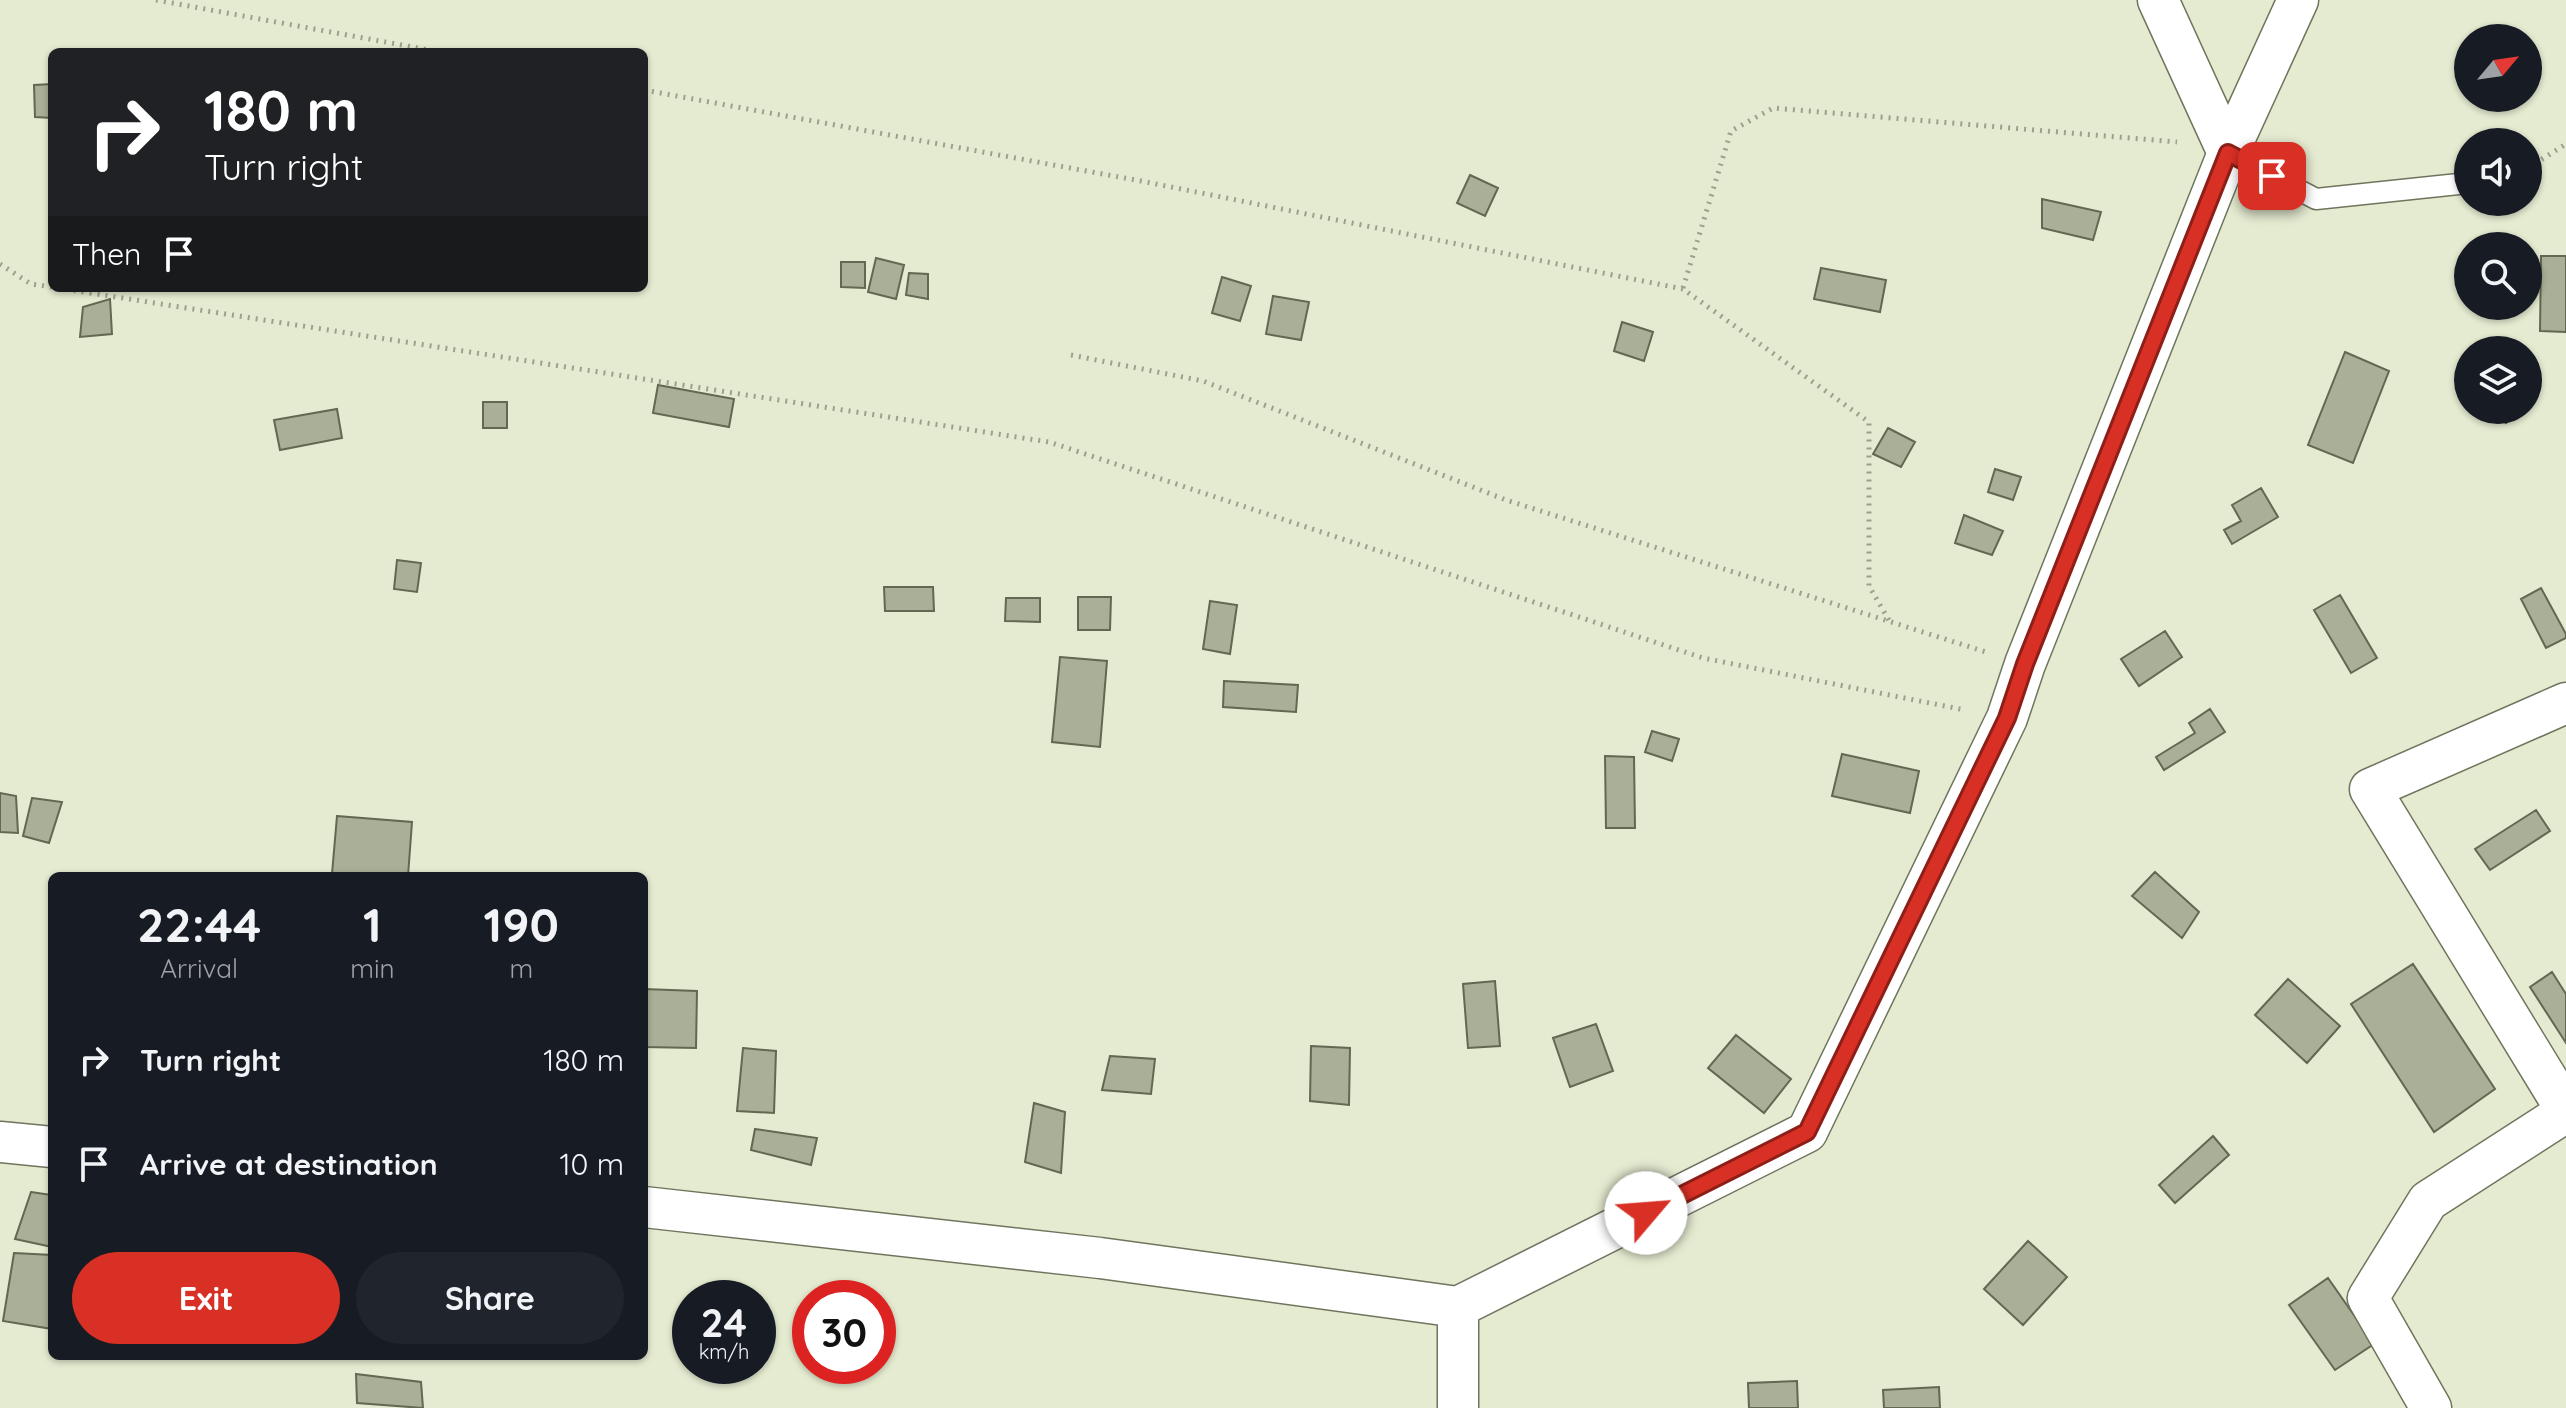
<!DOCTYPE html>
<style>
body{margin:0;font-family:Quicksand,sans-serif;background:#20242c;color:#f1f3f6;height:100vh;display:flex;flex-direction:column;font-size:30px;white-space:nowrap}
*{box-sizing:border-box;margin:0}
p{font-size:26px;color:#9ea1a6}
.icon{flex:none;width:44px;height:44px;fill:none;stroke:currentColor;stroke-width:2;stroke-linecap:round;stroke-linejoin:round}
.map{position:relative;flex:1;overflow:hidden}
.sheet{position:absolute;left:48px;top:872px;width:600px;height:488px;display:flex;flex-direction:column;background:#171b24;border-radius:12px;box-shadow:0 2px 6px #0004}
.sheet>*{flex:none}
.banner{position:absolute;left:48px;top:48px;width:600px;height:244px;border-radius:12px;box-shadow:0 2px 6px #0004;background:#202124;color:#fff;overflow:hidden}
.needle{width:52px;rotate:61deg}
.fabs{position:absolute;left:2454px;top:24px;display:grid;gap:16px}
.fabs a{display:grid;place-items:center;width:88px;height:88px;border-radius:50%;background:#171b24;box-shadow:0 2px 6px #0004;font-size:40px}
.speed{position:absolute;left:672px;top:1280px;display:flex;gap:16px;font-size:40px;font-weight:700;text-align:center}
.speed>*{display:grid;place-content:center;width:104px;height:104px;border-radius:50%;background:#171b24;box-shadow:0 2px 6px #0004;line-height:1}
.speed small{font-size:20px;font-weight:400}
.speed .limit{border:12px solid #d22;background:#fff;color:#111}
.pin{position:absolute;display:grid;place-items:center;width:68px;height:68px;color:#fff;margin:-34px;border-radius:16px;box-shadow:0 4px 12px #0006}
.me{position:absolute;width:88px;margin:-44px;rotate:63deg;stroke-linejoin:round;filter:drop-shadow(0 0 6px #0008)}
.turn{display:flex;align-items:center;gap:28px;height:168px;padding:0 24px;font-size:36px}
.turn .icon{width:104px;height:104px;stroke-width:2.5}
.turn b{display:block;font-size:56px;line-height:68px}
.then{display:flex;align-items:center;height:76px;padding:0 24px;background:#0003;gap:16px;font-size:30px}
.eta{display:flex;justify-content:space-evenly;align-items:center;height:136px;text-align:center}
.eta b{font-size:48px;font-weight:800;line-height:56px}
.button{display:flex;gap:16px;margin-top:auto;padding:16px 24px}
.button a{flex:1;height:92px;border-radius:48px;background:#d93025;color:#fff;font-size:32px;font-weight:800;line-height:92px;text-align:center}
.button a+a{background:#20242c;color:#f1f3f6}
ul{padding:0;list-style:none}
li{display:flex;align-items:center;gap:24px;height:104px;padding:0 24px}
li div{flex:1}
li b{display:block;font-size:30px}
li em{font-style:normal}
.map>svg:first-child{display:block}
.building{fill:#aab097;stroke:#626851;stroke-width:2}
.lines{fill:none;stroke-linecap:round;stroke-linejoin:round}
.service-casing{stroke:#6f755d;stroke-width:23}
.minor-casing{stroke:#6f755d;stroke-width:43}
.path{stroke:#9ba18c;stroke-width:5;stroke-dasharray:2 6;stroke-linecap:butt}
.service{stroke:#fff;stroke-width:20}
.minor{stroke:#fff;stroke-width:40}
.route-casing{stroke:#8d1f18;stroke-width:20}
.route{stroke:#d93025;stroke-width:14}
</style>
<div class="map">
<svg width="2566" height="1408" viewBox="0 0 2566 1408">
<rect width="100%" height="100%" fill="#e4ebd0"/>
<!-- building -->
<path class="building" d="M 52,84 L 52,118 L 35,117 L 34,85 Z
M 1470,175 L 1498,188 L 1485,216 L 1457,203 Z
M 2042,199 L 2101,212 L 2093,240 L 2042,228 Z
M 2541,256 L 2566,256 L 2566,332 L 2540,331 Z
M 876,258 L 904,265 L 896,299 L 868,292 Z
M 841,262 L 865,262 L 865,288 L 841,287 Z
M 1821,268 L 1886,280 L 1880,312 L 1814,299 Z
M 909,273 L 928,274 L 928,299 L 906,295 Z
M 1222,277 L 1251,286 L 1240,321 L 1212,313 Z
M 1273,296 L 1309,302 L 1301,340 L 1266,334 Z
M 110,299 L 112,334 L 80,337 L 83,307 Z
M 1622,322 L 1653,332 L 1644,361 L 1614,351 Z
M 2345,352 L 2389,371 L 2353,463 L 2308,445 Z
M 658,385 L 734,399 L 729,427 L 653,413 Z
M 483,402 L 507,402 L 507,428 L 483,428 Z
M 337,409 L 342,438 L 280,450 L 274,420 Z
M 2490,410 L 2517,410 L 2506,423 Z
M 1888,428 L 1915,442 L 1901,467 L 1873,454 Z
M 1995,469 L 2021,477 L 2013,500 L 1988,492 Z
M 2261,488 L 2278,517 L 2232,544 L 2224,530 L 2241,521 L 2232,505 Z
M 1964,515 L 2003,531 L 1992,555 L 1955,543 Z
M 397,560 L 421,563 L 417,592 L 394,589 Z
M 884,587 L 933,587 L 934,611 L 885,611 Z
M 2541,588 L 2566,634 L 2566,638 L 2546,648 L 2521,599 Z
M 2340,595 L 2377,658 L 2351,673 L 2314,610 Z
M 1078,597 L 1111,597 L 1110,630 L 1078,630 Z
M 1006,598 L 1040,598 L 1040,622 L 1005,621 Z
M 1210,601 L 1237,605 L 1230,654 L 1203,649 Z
M 2165,631 L 2182,657 L 2139,686 L 2121,659 Z
M 1060,657 L 1107,661 L 1100,747 L 1052,742 Z
M 1224,681 L 1298,685 L 1296,712 L 1223,707 Z
M 2210,709 L 2225,732 L 2164,770 L 2156,757 L 2195,733 L 2189,723 Z
M 1652,731 L 1679,739 L 1672,761 L 1645,752 Z
M 1842,754 L 1919,771 L 1910,813 L 1832,796 Z
M 1605,756 L 1634,757 L 1635,828 L 1606,828 Z
M 0,793 L 16,796 L 18,833 L 0,832 Z
M 32,798 L 62,802 L 49,843 L 23,836 Z
M 2536,810 L 2550,831 L 2490,870 L 2475,849 Z
M 337,816 L 412,822 L 408,876 L 332,874 Z
M 2155,872 L 2199,912 L 2182,938 L 2132,896 Z
M 2413,964 L 2495,1089 L 2434,1132 L 2351,1004 Z
M 2552,972 L 2566,994 L 2566,1043 L 2530,987 Z
M 2288,979 L 2340,1026 L 2307,1063 L 2255,1015 Z
M 1495,981 L 1500,1046 L 1468,1048 L 1463,984 Z
M 644,989 L 697,991 L 696,1048 L 644,1047 Z
M 1596,1024 L 1613,1071 L 1570,1087 L 1553,1038 Z
M 1736,1035 L 1791,1079 L 1764,1113 L 1708,1068 Z
M 1311,1046 L 1350,1048 L 1349,1105 L 1310,1101 Z
M 743,1048 L 776,1051 L 774,1113 L 737,1111 Z
M 1110,1056 L 1155,1059 L 1151,1094 L 1102,1090 Z
M 1034,1103 L 1065,1112 L 1061,1173 L 1025,1162 Z
M 755,1129 L 817,1138 L 811,1165 L 751,1150 Z
M 2213,1136 L 2229,1155 L 2175,1203 L 2159,1185 Z
M 31,1192 L 52,1195 L 52,1247 L 15,1239 Z
M 2028,1241 L 2067,1277 L 2023,1325 L 1984,1289 Z
M 14,1253 L 52,1255 L 52,1329 L 3,1321 Z
M 2328,1278 L 2374,1344 L 2335,1370 L 2289,1305 Z
M 356,1374 L 421,1382 L 423,1408 L 357,1403 Z
M 1797,1381 L 1798,1408 L 1749,1408 L 1748,1383 Z
M 1939,1387 L 1940,1408 L 1884,1408 L 1883,1390 Z"/>
<g class="lines">
<!-- service casing -->
<g class="service-casing">
<path id="service" d="M 2228,153 L 2316,199 L 2468,183"/>
</g>
<!-- minor casing -->
<g class="minor-casing">
<path id="minor" d="M 2158,0 L 2228,153
M 2566,703 L 2370,789 L 2566,1110
M 0,1142 L 52,1147
M 644,1207 L 1100,1258 L 1458,1307 L 1807,1132 L 2007,718 L 2025,664 L 2228,153 L 2298,0
M 1458,1307 L 1458,1408
M 2431,1408 L 2368,1298 L 2428,1201 L 2566,1112"/>
</g>
<!-- path -->
<path class="path" d="M 156,0 L 440,52
M 644,90 L 1141,181 L 1683,289 L 1869,422 L 1869,586 L 1890,622
M 2528,168 L 2566,144
M 0,264 L 31,284 L 52,287
M 58,288 L 1049,442 L 1703,658 L 1965,710
M 1683,288 L 1731,131 L 1773,108 L 2177,142
M 1071,355 L 1203,381 L 1506,500 L 1986,652"/>
<!-- service -->
<use href="#service" class="service"/>
<!-- minor -->
<use href="#minor" class="minor"/>
</g>
<g class="lines">
<!-- route casing -->
<g class="route-casing">
<path id="route" d="M 1646,1213 L 1807,1132 L 2007,718 L 2025,664 L 2228,153 L 2272,176"/>
</g>
<!-- route -->
<use href="#route" class="route"/>
</g>
</svg>
<div class="fabs">
<a><svg class="needle" viewBox="-14 -14 28 28"><path d="M0-13l5 13h-10z" fill="#e53935"/><path d="M0 13l5-13h-10z" fill="#9ea1a6"/></svg></a>
<a><svg class="icon" aria-label="sound" viewBox="0 0 24 24"><path d="M4 9h4l5-4v14l-5-4H4zM17 9q2 3 0 6"/></svg></a>
<a><svg class="icon" aria-label="search" viewBox="0 0 24 24"><circle cx="10" cy="10" r="6"/><path d="M15 15l6 6"/></svg></a>
<a><svg class="icon" aria-label="layers" viewBox="0 0 24 24"><path d="M12 4l9 5-9 5-9-5zM3 14l9 5 9-5"/></svg></a>
</div>
<div class="speed"><div>24<small>km/h</small></div><div class="limit">30</div></div>
<div class="pin" style="left:2272px;top:176px;background:#d93025"><svg class="icon" aria-label="arrive" viewBox="0 0 24 24"><path d="M6 21V4h12l-3 4 3 4H6"/></svg></div>
<svg class="me" style="left:1646px;top:1213px" viewBox="-20 -20 40 40"><circle r="19" fill="#fff"/><path d="M0-13L10 11 0 6-10 11z" fill="#d93025"/></svg>
<div class="banner">
<div class="turn"><svg class="icon" aria-label="right" viewBox="0 0 24 24"><path d="M7 20v-9h11M14 6l5 5-5 5"/></svg><div><b>180 m</b>Turn right</div></div>
<div class="then">Then<svg class="icon" aria-label="arrive" viewBox="0 0 24 24"><path d="M6 21V4h12l-3 4 3 4H6"/></svg></div>
</div>
<section class="sheet">
<div class="eta">
<div><b>22:44</b><p>Arrival</p></div>
<div><b>1</b><p>min</p></div>
<div><b>190</b><p>m</p></div>
</div>
<ul>
<li><svg class="icon" aria-label="right" viewBox="0 0 24 24"><path d="M7 20v-9h11M14 6l5 5-5 5"/></svg><div><b>Turn right</b></div><em>180 m</em></li>
<li><svg class="icon" aria-label="arrive" viewBox="0 0 24 24"><path d="M6 21V4h12l-3 4 3 4H6"/></svg><div><b>Arrive at destination</b></div><em>10 m</em></li>
</ul>
<div class="button"><a>Exit</a><a>Share</a></div>
</section>
</div>
